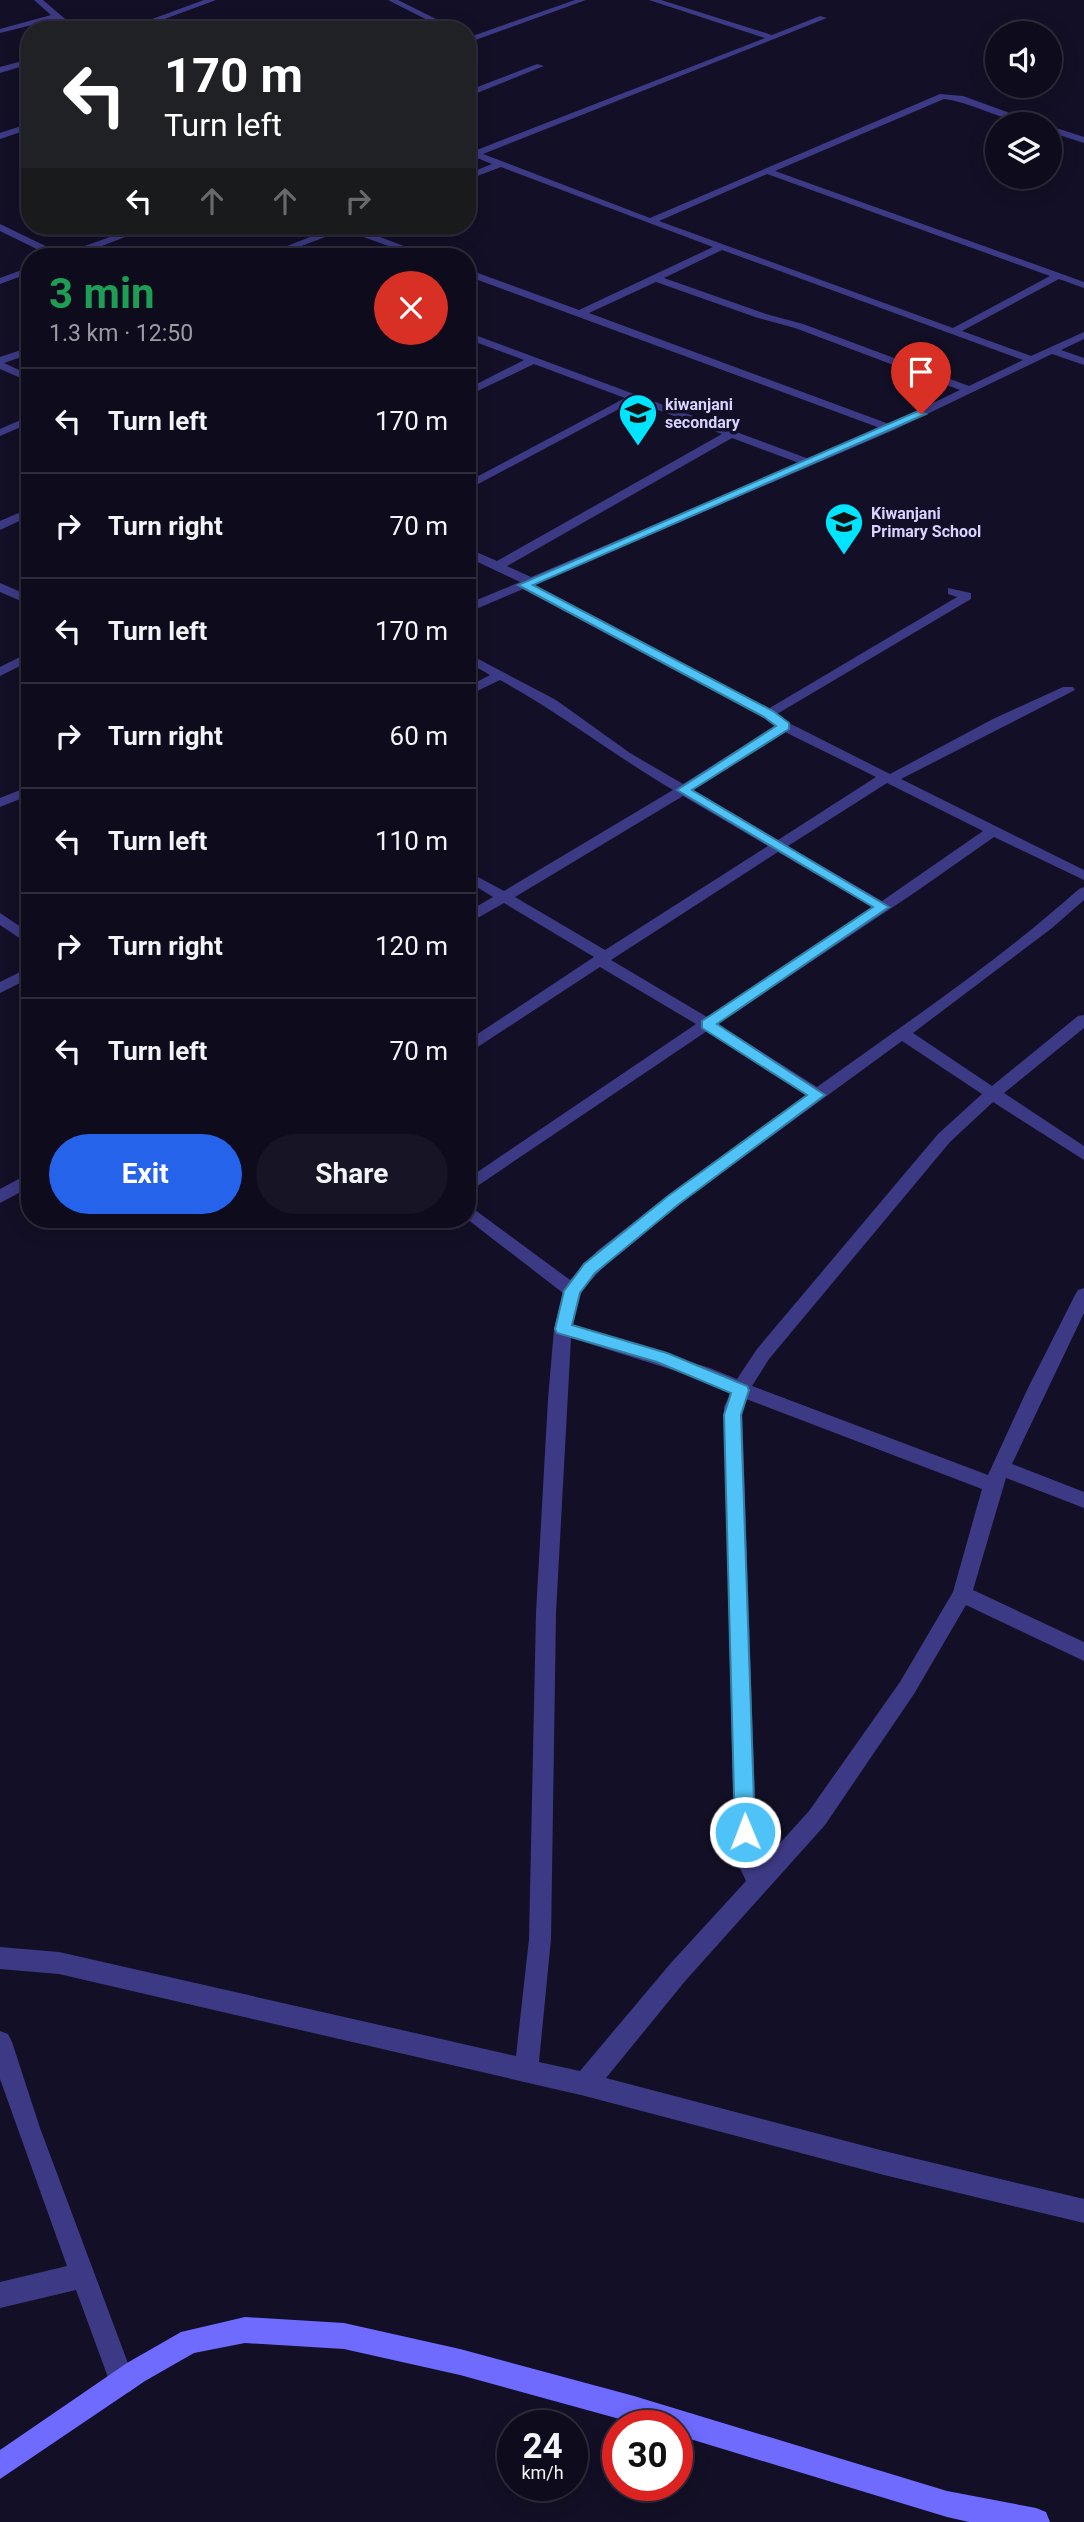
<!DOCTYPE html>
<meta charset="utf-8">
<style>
body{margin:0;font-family:Roboto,sans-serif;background:#171425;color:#f1f3f6;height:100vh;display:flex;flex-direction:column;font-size:26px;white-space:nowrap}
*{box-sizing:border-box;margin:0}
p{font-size:23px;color:#9b9ba3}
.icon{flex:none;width:38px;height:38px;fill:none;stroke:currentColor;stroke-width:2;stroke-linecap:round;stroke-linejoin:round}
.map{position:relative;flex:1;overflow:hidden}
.side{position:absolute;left:21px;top:248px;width:455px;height:980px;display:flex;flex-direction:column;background:#0e0b1c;border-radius:28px;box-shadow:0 4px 18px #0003,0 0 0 2px #2e2b3b}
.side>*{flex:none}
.guide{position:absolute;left:21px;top:21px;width:455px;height:214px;border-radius:28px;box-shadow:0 4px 18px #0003,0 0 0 2px #2e2b3b;background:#202124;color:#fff;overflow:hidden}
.tools{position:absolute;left:985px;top:21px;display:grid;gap:14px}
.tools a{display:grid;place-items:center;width:77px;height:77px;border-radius:50%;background:#0e0b1c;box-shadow:0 4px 18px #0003,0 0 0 2px #2e2b3b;font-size:35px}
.speed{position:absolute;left:497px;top:2410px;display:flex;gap:14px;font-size:35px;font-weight:700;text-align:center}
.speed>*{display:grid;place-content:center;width:91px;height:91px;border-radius:50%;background:#0e0b1c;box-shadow:0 4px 18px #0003,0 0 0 2px #2e2b3b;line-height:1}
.speed small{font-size:18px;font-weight:400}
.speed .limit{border:10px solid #d22;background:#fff;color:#111}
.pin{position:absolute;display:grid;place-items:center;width:60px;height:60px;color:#fff;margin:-72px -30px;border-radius:50% 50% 50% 0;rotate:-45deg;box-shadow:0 0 7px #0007}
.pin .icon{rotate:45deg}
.me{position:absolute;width:77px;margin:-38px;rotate:359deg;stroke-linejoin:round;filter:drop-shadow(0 0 5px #0008)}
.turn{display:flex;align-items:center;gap:24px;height:147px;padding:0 28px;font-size:32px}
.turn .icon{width:91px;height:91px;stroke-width:2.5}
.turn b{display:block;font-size:49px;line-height:60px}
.lanes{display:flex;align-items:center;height:66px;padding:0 28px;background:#0003;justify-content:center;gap:35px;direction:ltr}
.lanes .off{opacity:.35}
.round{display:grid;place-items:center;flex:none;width:74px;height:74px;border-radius:37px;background:#171425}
.summary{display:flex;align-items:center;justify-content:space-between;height:119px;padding:0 28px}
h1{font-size:42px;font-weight:700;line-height:52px;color:#1e9e55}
.action{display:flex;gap:14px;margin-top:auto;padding:14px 28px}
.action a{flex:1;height:80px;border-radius:42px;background:#2563eb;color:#fff;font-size:28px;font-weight:700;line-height:80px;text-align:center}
.action a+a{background:#171425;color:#f1f3f6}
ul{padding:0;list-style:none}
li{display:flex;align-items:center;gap:21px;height:105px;padding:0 28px;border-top:2px solid #2e2b3b}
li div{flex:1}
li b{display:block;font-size:26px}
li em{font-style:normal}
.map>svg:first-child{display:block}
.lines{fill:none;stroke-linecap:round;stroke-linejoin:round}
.street{fill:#3d3a85;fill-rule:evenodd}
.secondary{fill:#6f6bff;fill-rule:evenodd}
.route{fill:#4fc3f7;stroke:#337fa1;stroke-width:2}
.labels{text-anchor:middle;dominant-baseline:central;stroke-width:7;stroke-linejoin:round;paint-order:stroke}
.far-poi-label{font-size:16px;font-weight:bold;fill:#d9d4ff;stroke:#130f26;text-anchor:start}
</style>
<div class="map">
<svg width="1084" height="2522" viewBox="0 0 1084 2522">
<rect width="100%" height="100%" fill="#130f26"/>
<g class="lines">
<!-- street -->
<path class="street" d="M 34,0 L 43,0 L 78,30 L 69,30 L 56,19 L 0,33 L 0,29 L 51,15 Z
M 204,0 L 216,0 L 135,30 L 122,30 Z
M 388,0 L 398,0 L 458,30 L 447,30 Z
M 575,0 L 586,0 L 467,43 L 467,38 Z
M 649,0 L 661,0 L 772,35 L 820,16 L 827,18 L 483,154 L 650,218 L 940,94 L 963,96 L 1040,124 C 1008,125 976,103 944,99 L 775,171 L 1084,282 L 1084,288 L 1059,279 L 962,331 L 1031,356 L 1084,332 L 1084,339 L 1061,350 L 1084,358 L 1084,365 L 1052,354 L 894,430 L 533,585 L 768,709 L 957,597 L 948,594 L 948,588 L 971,593 L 971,599 L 777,714 L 789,723 L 890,774 L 993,719 L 1063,687 L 1073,687 L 1075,690 L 901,779 L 1084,870 L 1084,880 L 994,837 L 917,891 L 718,1024 L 817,1087 C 906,1023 997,962 1079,889 L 1084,887 L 1084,900 L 1052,928 L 913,1033 L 992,1086 L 1078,1016 L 1084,1015 L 1084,1028 L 1004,1093 L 1084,1146 L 1084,1160 L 993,1102 L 950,1142 L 769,1359 L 752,1386 L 988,1475 L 1027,1390 L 1075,1295 L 1078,1290 L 1084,1288 L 1084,1313 L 1012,1464 L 1084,1492 L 1084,1508 L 1006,1478 L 973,1590 L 1084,1642 L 1084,1661 L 966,1605 L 914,1694 L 825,1825 L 686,1980 L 606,2078 L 884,2151 L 1084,2199 L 1084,2223 L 884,2175 L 585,2096 L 59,1974 L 0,1969 L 0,1947 L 59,1952 L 516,2056 L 529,1939 L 536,1613 L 548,1399 L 554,1329 L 563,1293 L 467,1219 L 467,1204 L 570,1280 L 597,1251 L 667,1196 L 806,1095 L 707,1031 L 467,1193 L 467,1179 L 696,1024 L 600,967 L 467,1054 L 467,1041 L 594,957 L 504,903 L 467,924 L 467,912 L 493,897 L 467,881 L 467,871 L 504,891 L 673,790 C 614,755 560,713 500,680 L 467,696 L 467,687 L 490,675 L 467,662 L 467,653 L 556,700 L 630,753 L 683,784 L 775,726 L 763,717 L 523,589 L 467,613 L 467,604 L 520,582 L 467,557 L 467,548 L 497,561 L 722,434 L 634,401 L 467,490 L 467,482 L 625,398 L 534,364 L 467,396 L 467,389 L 524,360 L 467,339 L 467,332 L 809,459 L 880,428 L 467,276 L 467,269 L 579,310 L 713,247 L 501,167 L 467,180 L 467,174 L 492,164 L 467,154 L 467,148 L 474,151 L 765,38 ZM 767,174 L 1050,276 L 953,328 L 659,221 ZM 722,250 L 1023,360 L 969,386 L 803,324 L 766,314 L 664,278 ZM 656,282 L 758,318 L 795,328 L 960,390 L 889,424 L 589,313 ZM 732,438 L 799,463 L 531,577 L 507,566 ZM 785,732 L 876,777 L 778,840 L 693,790 ZM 887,783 L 983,831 L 882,901 L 788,846 ZM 683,796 L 768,846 L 605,950 L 515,897 ZM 778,852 L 872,907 L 707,1017 L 611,960 ZM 902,1041 L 982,1094 L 938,1134 L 757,1349 L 737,1379 L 710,1368 L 573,1325 L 581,1291 L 609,1261 L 679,1204 ZM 571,1338 L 698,1378 L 731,1392 L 724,1407 L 734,1832 L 739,1866 L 746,1881 L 670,1964 L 580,2071 L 539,2062 L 551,1939 L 556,1613 ZM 746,1399 L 982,1489 L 953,1592 L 900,1682 L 809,1811 L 761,1864 L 756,1832 L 742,1407 Z
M 30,59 L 30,64 L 0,73 L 0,67 Z
M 537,64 L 544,66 L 467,97 L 467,91 Z
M 30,123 L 30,129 L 0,139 L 0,133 Z
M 1050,126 L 1084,137 L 1084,143 L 1050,132 Z
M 0,224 L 62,254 L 141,226 L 154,226 L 73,257 L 53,257 L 0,231 Z
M 338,226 L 351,226 L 433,257 L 419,257 L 344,230 L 272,257 L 259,257 Z
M 30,267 L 30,273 L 0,284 L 0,278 Z
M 30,347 L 30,354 L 4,363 L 30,375 L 30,382 L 0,369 L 0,357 Z
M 30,416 L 30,423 L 0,436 L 0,429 Z
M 30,508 L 30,516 L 0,530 L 0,521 Z
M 0,583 L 30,596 L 30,605 L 0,592 Z
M 30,652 L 30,661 L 0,676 L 0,667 Z
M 30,786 L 30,795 L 0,807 L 0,798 Z
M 0,913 L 30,933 L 30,945 L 0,925 Z
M 30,967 L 30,978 L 0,993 L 0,982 Z
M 30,1173 L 30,1187 L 0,1203 L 0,1189 Z
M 0,2031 L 8,2034 L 12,2042 L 40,2128 L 135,2382 L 131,2391 L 122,2395 L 113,2391 L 76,2290 L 0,2308 L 0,2282 L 67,2266 L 0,2079 Z"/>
<!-- secondary -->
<path class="secondary" d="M 245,2317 L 344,2323 L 460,2349 L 634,2396 L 947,2491 L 1036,2508 L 1046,2512 L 1050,2522 L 969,2522 L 947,2517 L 677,2435 L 677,2426 L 645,2426 L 460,2375 L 344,2349 L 245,2343 L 194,2353 L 145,2381 L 0,2479 L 0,2450 L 127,2363 L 181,2332 Z"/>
</g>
<!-- route -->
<path class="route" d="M 918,411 L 926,414 L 533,585 L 773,711 L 789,723 L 789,729 L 692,790 L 889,907 L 717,1024 L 825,1095 L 679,1204 L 595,1273 L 580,1293 L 572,1325 L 667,1353 L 747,1386 L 749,1390 L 741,1415 L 755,1832 L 752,1838 L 745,1841 L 738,1838 L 735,1832 L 724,1415 L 731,1393 L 657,1362 L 557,1333 L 555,1329 L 564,1291 L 584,1264 L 668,1196 L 807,1095 L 702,1028 L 702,1021 L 873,907 L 677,790 L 776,726 L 764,717 L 518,585 Z"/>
<!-- icons -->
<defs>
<g id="school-pin" transform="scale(2.0125)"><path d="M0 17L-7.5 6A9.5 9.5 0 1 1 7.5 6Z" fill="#00e5ff" stroke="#130f26"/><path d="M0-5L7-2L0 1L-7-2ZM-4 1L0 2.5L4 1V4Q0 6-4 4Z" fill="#111"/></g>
</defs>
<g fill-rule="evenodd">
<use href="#school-pin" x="638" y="413"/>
<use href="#school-pin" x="844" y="522"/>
</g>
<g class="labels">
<!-- far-poi labels -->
<g class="far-poi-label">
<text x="665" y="404">kiwanjani<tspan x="665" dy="18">secondary</tspan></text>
<text x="871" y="513">Kiwanjani<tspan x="871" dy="18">Primary School</tspan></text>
</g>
</g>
</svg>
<div class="tools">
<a><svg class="icon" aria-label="sound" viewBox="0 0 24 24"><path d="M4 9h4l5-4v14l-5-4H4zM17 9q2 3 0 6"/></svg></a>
<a><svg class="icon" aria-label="layers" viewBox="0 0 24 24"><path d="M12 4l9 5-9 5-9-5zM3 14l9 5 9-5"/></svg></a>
</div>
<div class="speed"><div>24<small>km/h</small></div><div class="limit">30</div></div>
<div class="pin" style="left:921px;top:414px;background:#d93025"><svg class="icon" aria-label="arrive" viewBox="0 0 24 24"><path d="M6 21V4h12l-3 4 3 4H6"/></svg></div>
<svg class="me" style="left:745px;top:1832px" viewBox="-20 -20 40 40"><circle r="17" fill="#4fc3f7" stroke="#fff" stroke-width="3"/><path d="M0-11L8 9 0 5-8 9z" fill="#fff"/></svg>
<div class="guide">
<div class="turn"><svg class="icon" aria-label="left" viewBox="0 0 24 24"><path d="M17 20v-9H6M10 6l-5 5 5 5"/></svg><div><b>170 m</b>Turn left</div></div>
<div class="lanes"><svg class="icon" aria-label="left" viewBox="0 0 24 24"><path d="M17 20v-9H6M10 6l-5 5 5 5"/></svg><svg class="icon off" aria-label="ahead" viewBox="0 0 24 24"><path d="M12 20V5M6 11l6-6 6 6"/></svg><svg class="icon off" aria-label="ahead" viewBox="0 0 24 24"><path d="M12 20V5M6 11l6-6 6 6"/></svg><svg class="icon off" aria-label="right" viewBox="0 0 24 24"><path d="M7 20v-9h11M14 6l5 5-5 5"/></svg></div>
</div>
<section class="side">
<div class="summary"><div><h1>3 min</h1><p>1.3 km · 12:50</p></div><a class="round" style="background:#d93025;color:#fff"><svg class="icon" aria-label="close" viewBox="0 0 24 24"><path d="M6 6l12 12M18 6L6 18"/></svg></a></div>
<ul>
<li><svg class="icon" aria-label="left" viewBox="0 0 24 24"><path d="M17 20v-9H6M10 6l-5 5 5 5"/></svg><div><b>Turn left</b></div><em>170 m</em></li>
<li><svg class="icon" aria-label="right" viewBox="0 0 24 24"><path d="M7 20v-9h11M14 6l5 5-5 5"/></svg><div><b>Turn right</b></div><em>70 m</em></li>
<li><svg class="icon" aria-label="left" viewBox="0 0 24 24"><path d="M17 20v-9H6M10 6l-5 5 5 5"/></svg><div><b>Turn left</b></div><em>170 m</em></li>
<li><svg class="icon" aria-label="right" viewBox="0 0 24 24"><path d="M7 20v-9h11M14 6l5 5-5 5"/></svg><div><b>Turn right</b></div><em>60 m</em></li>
<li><svg class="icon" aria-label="left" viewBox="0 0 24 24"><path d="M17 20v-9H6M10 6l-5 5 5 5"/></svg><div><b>Turn left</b></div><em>110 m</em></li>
<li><svg class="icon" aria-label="right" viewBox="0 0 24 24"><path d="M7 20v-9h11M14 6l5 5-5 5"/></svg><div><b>Turn right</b></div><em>120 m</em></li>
<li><svg class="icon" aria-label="left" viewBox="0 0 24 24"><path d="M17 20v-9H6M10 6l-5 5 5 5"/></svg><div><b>Turn left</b></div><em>70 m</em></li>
</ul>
<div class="action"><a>Exit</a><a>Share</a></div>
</section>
</div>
